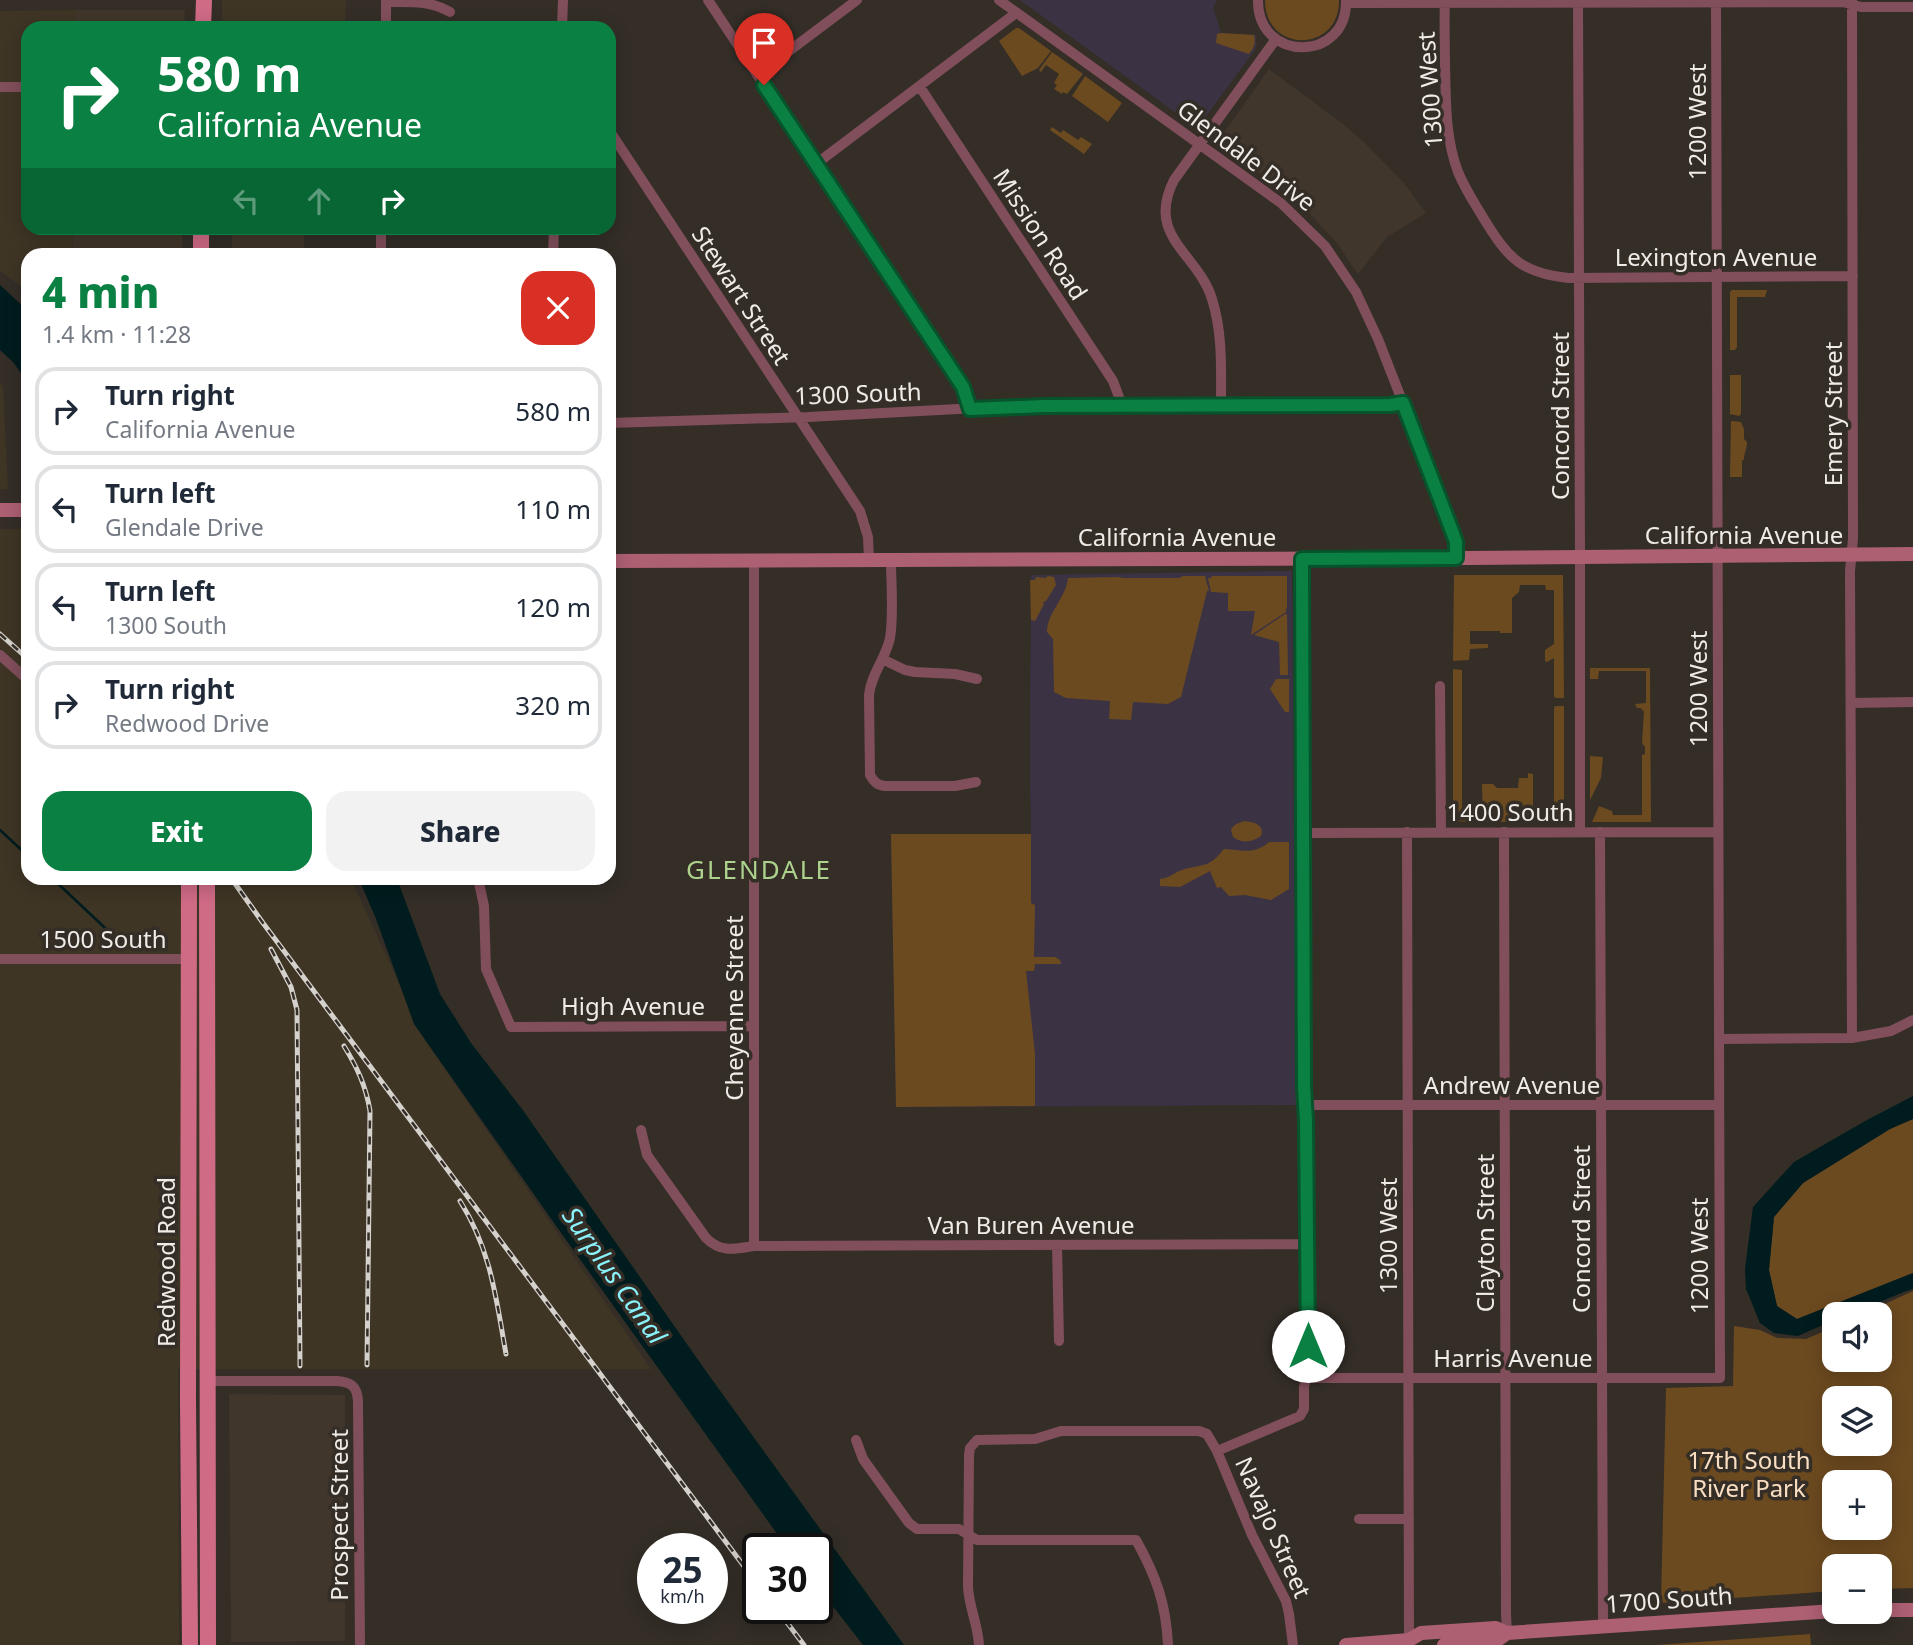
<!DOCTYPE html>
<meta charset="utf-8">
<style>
body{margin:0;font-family:"Noto Sans",sans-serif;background:#f2f2f3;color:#1f2937;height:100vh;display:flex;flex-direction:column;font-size:26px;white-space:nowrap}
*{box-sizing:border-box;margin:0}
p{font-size:23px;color:#747a83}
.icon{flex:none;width:38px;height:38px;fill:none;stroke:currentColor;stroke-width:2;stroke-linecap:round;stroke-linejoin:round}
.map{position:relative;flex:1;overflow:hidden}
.details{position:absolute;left:21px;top:248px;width:595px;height:637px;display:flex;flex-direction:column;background:#fff;border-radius:21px;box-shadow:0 4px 18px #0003}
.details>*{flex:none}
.hud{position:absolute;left:21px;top:21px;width:595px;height:214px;border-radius:21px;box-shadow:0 4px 18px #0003;background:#0b8043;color:#fff;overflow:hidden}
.buttons{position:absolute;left:1822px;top:1302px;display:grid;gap:14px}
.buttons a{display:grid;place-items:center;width:70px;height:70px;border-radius:14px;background:#fff;box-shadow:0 4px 18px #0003;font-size:35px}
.speed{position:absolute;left:637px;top:1533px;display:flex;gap:14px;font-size:35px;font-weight:700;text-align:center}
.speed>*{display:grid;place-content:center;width:91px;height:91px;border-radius:50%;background:#fff;box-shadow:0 4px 18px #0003;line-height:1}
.speed small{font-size:18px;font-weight:400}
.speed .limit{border:4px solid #111;border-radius:10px;background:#fff;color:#111}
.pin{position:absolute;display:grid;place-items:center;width:60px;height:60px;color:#fff;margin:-72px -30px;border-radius:50% 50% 50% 0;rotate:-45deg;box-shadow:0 0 7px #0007}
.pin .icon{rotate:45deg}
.me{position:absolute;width:77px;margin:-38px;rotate:0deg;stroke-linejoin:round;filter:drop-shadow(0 0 5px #0008)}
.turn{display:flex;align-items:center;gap:24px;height:147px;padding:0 21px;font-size:32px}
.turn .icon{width:91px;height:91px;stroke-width:2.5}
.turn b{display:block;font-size:49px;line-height:60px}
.lanes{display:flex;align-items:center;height:66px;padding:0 21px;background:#0003;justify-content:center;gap:35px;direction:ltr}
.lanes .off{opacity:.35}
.round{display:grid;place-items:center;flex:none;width:74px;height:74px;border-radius:21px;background:#f2f2f3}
.headline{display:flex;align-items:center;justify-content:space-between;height:119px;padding:0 21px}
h1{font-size:42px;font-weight:800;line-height:52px;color:#0b8043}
.action{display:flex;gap:14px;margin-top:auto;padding:14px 21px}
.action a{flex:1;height:80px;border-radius:21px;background:#0b8043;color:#fff;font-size:28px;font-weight:800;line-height:80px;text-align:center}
.action a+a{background:#f2f2f3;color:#1f2937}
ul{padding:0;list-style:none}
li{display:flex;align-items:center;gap:21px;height:88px;margin:0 14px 10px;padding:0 7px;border:4px solid #e0e1e3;border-radius:21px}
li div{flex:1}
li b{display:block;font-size:26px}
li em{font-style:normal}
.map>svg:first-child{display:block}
.built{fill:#41362b}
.industrial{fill:#3e3525}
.education{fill:#3b3343}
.green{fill:#6c4a20;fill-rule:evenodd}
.water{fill:#001c1e}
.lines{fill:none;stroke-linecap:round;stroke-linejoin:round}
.stream{stroke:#001c1e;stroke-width:2.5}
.street{stroke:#814f5b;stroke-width:10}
.secondary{stroke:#ae6073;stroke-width:14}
.primary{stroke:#d06b86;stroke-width:16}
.rail-casing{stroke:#d5d1cc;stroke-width:5}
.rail{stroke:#342e27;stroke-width:2.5;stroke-dasharray:8;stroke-linecap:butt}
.route-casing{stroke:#07532c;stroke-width:18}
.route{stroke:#0b8043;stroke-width:12}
.labels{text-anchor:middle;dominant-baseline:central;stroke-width:7;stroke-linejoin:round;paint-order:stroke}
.street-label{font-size:24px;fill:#efebe7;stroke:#342e27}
.park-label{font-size:24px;fill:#f9dec1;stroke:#342e27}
.neighbourhood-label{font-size:26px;letter-spacing:2px;fill:#add28e;stroke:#342e27}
.water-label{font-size:26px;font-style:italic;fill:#8af2fa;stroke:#342e27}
</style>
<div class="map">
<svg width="1913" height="1645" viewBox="0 0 1913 1645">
<rect width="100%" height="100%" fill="#342e27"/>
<!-- built -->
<path class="built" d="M 76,10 L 185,10 L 184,28 L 76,28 Z
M 1269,69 L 1343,124 L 1363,141 L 1404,183 L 1426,213 L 1387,237 L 1358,274 L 1336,242 L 1308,212 L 1279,187 L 1217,142 Z
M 73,228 L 182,228 L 182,255 L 72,256 Z
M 232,228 L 304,228 L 304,255 L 232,255 Z
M 229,1394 L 345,1395 L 345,1641 L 231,1642 Z"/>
<!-- industrial -->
<path class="industrial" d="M 222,0 L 346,0 L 345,28 L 222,28 Z
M 76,10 L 76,28 L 28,28 L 28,228 L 73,228 L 72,255 L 28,256 L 28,291 L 0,271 L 0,11 Z
M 0,384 L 3,386 L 8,489 L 0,489 Z
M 0,529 L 28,529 L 28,878 L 351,879 L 426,1042 L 651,1369 L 178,1369 L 179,1645 L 0,1645 Z"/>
<!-- education -->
<path class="education" d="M 1020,0 L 1215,0 L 1217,1 L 1213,7 L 1221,33 L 1256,35 L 1256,45 L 1255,50 L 1197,128 Z
M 1292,571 L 1296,1105 L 896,1107 L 891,834 L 1031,834 L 1030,758 L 1031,575 Z"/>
<!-- green -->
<path class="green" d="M 1265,0 L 1339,0 C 1340,53 1265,54 1265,0 Z
M 1016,28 L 1019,28 L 1051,51 L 1038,68 L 1022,76 L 999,41 Z
M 1221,33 L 1254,35 C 1256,43 1254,48 1249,54 L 1216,43 L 1217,34 Z
M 1052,52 L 1083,74 L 1067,94 L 1063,92 L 1062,94 L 1054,89 L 1057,85 L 1054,83 L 1059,74 L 1046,65 L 1041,72 L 1039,70 Z
M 1085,76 L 1122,103 L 1108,122 L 1072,96 Z
M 1052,127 L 1061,133 L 1063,130 L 1078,140 L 1081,137 L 1092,144 L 1084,154 L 1050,130 Z
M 1732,290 L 1767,290 L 1765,297 L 1737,297 L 1737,347 L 1735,350 L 1730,350 L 1730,292 Z
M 1730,375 L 1741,375 L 1741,414 L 1739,416 L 1730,414 Z
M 1731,421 L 1741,422 L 1744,429 L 1744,439 L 1747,442 C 1747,449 1744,453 1744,460 L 1742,460 L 1742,477 L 1730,477 Z
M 1454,575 L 1563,575 L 1564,698 L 1556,698 L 1554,696 L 1554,658 L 1547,662 L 1545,661 L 1545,650 L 1554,644 L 1554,590 L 1546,590 L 1545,585 L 1520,585 L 1519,592 L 1512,598 L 1512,633 L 1500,633 L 1500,631 L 1470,631 L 1470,644 L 1488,644 L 1488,648 L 1470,649 L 1469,660 L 1453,661 Z
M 1048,576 L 1054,577 L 1056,585 L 1046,601 L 1043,602 L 1044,604 L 1035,621 L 1031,620 L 1030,580 L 1035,580 L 1036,577 L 1046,578 Z
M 1183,576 L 1205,576 L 1209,591 L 1207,591 L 1181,697 L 1168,704 L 1133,702 L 1131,720 L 1109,719 L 1110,701 L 1066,698 L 1054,692 L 1053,639 L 1047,632 C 1047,613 1066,598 1068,578 L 1118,577 L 1123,578 L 1179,578 Z
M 1212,576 L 1287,576 L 1287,608 L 1286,609 L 1286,612 L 1251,635 L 1255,611 L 1228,611 L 1228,593 L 1211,592 L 1208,578 L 1211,578 Z
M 1285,614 L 1287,614 L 1288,675 L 1280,675 L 1279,642 L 1254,635 Z
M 1590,668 L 1650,668 L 1651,822 L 1592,822 L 1599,806 L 1612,811 L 1613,815 L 1642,815 L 1642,755 L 1645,754 L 1645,747 L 1642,743 L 1644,711 L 1642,710 L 1641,708 L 1637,708 L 1635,704 L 1646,703 L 1646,671 L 1599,671 L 1598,679 L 1590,679 Z
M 1453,669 L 1462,670 L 1462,812 L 1468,809 L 1470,810 L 1471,822 L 1453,821 Z
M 1276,679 L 1289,679 L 1289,712 L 1285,712 L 1270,689 Z
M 1556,706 L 1564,706 L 1564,820 L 1563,822 L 1545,822 L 1546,812 L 1554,805 L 1554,707 Z
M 1590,756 L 1603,757 L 1601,778 L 1590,800 Z
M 1528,773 L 1533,774 L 1533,822 L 1483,822 L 1482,784 L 1493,784 L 1497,788 L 1518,788 L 1519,778 L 1528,778 Z
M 1245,821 C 1254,822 1265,825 1261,836 C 1252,842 1243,844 1233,837 L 1231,830 C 1234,824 1238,823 1245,821 Z
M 891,834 L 1031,834 L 1031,903 L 1035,905 L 1034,957 L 1055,957 L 1060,960 L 1061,964 L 1035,964 L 1034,971 L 1026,971 L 1035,1054 L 1035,1106 L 896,1107 Z
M 1269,842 L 1289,842 L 1289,889 L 1271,900 L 1245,895 L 1229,896 L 1221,887 L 1217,888 L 1210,871 L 1180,887 L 1160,886 L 1160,879 C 1170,878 1173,873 1182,870 C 1203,863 1207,870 1224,849 C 1241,850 1255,855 1269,842 Z
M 1913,1119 L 1913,1273 L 1797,1319 L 1777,1306 L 1769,1270 L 1774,1217 L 1803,1183 L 1890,1129 Z
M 1913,1291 L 1913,1588 L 1880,1589 L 1880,1566 L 1834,1566 L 1834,1591 L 1661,1603 L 1666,1388 L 1733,1386 L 1734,1326 L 1760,1330 L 1777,1338 L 1806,1339 L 1834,1327 L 1834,1360 L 1880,1360 L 1880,1314 L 1863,1314 ZM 1834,1398 L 1880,1398 L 1880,1444 L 1834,1444 ZM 1834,1482 L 1880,1482 L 1880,1528 L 1834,1528 Z
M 1810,1634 L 1811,1645 L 1656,1645 Z"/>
<!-- water -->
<path class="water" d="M 0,285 L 28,311 L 28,383 L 13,362 L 0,350 Z
M 359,879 L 397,879 L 440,994 L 471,1043 L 522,1109 L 708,1374 L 904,1645 L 863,1645 L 817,1586 L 817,1549 L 788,1549 L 559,1230 L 414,1024 L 376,919 Z
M 1913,1096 L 1913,1119 L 1890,1129 L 1803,1183 L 1774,1217 L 1769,1270 L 1777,1306 L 1797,1319 L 1913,1273 L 1913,1289 C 1887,1297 1861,1314 1834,1314 L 1834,1320 L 1798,1336 L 1774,1333 L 1760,1323 L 1746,1289 L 1745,1269 L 1753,1207 L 1794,1162 L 1867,1120 Z"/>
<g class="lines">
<!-- stream -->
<path class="stream" d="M 0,830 L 28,856
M 52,878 L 121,943"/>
<!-- street -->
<path class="street" d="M 708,0 L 963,387 L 970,409
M 999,0 L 1281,203 L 1325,246 L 1356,292 L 1378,339 L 1453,531 L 1456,542 L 1456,558
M 1258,0 C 1257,63 1348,63 1346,0
M 1445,0 C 1444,22 1445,43 1445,65 C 1446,102 1445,137 1458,172 C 1465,189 1475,204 1484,219 C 1508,258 1521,273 1568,278 L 1853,276
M 1578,0 L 1580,557 L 1580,832
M 386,2 C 409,2 430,0 450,12
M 1347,3 L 1843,2 L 1861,7 L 1913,7
M 386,28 L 386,0
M 562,28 L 563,0
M 757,75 L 857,0
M 0,87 L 28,87
M 920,87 L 1113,381 L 1119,397 L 1121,407
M 609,130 L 860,511 L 868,537 L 869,560
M 816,164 L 1016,13
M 381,256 L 381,228
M 553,256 L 554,228
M 1221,406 C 1221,371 1223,334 1212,299 C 1198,253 1145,237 1174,180 L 1276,39
M 609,423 L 808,417 L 1014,406 L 1390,405 L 1403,403
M 754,560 L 754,1246
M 891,560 C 891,584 894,614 890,638 C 886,658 871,674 869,695 L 870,775 C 874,782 877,785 885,786 L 955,786 L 976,782
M 0,655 L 28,680
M 882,659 L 905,670 L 915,672 L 955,674 L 977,679
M 1440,686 L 1441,833
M 1851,703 L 1913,702
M 1407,832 L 1409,1640
M 1504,832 L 1506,1614 L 1507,1633
M 1600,832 L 1603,1627
M 1303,833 L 1718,832
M 478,878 L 484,906 L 486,969 L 511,1027 L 754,1026
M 0,959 L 192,959
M 1852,1038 L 1850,571 L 1853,539 L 1852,0
M 1719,1039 L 1852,1038 L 1891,1031 L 1913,1020
M 1305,1105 L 1719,1105
M 641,1130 L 647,1155 L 706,1238 C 721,1253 735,1249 754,1246 L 1307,1244
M 1057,1245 L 1059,1341
M 1306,1378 L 1720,1378 L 1716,0
M 207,1381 L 337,1381 C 351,1382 357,1386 358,1401 L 360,1645
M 856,1440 L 863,1459 L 909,1523 L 917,1529 L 959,1529 L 977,1540 L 1136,1540 C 1156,1576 1166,1603 1168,1645
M 1217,1451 L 1300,1416 L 1304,1409 L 1304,1387 L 1308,1369 L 1306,1121 L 1304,1087 L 1302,559
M 1359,1519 L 1409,1519
M 979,1645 C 978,1625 969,1607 968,1587 L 969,1455 L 970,1448 L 977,1440 L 1035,1439 L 1061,1431 L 1199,1431 L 1207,1434 L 1217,1451 L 1252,1535 L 1286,1601 L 1289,1614 L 1293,1645"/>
<!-- secondary -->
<path class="secondary" d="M 0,510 L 28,510
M 609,561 L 1470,558 L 1913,554
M 1880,1610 L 1913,1610
M 1346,1645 L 1409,1640 L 1421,1633 L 1496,1628 L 1507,1633 L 1834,1611
M 1444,1645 L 1496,1641 L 1507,1633"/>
<!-- primary -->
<path class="primary" d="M 203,28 L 204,0
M 201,256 L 201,228
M 189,878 L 188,1400 L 190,1645
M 207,878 L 208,1645"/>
<!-- rail casing -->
<g class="rail-casing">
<path id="rail" d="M 0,634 L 28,659
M 231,878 L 263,923 L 758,1585
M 271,949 L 291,987 L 297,1010 L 300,1366
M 344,1046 C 357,1067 366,1086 370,1111 L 367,1365
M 460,1201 C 491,1250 496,1298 506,1354
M 776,1608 L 804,1645"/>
</g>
<!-- rail -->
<use href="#rail" class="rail"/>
</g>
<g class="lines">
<!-- route casing -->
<g class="route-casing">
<path id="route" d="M 764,85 L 963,387 L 970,409 L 1044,406 L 1390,405 L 1403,403 L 1452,531 L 1456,542 L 1456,558 L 1302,559 L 1304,1087 L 1306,1121 L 1308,1346"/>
</g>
<!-- route -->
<use href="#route" class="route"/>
</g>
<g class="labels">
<!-- street labels -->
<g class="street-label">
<text transform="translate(1429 90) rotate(-94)">1300 West</text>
<text transform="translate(1696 122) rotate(-90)">1200 West</text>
<text transform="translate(1247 155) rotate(37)">Glendale Drive</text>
<text transform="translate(1041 234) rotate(57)">Mission Road</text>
<text x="1716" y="256">Lexington Avenue</text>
<text transform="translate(742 295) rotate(57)">Stewart Street</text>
<text transform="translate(858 393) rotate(-2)">1300 South</text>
<text transform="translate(1832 414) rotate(-90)">Emery Street</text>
<text transform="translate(1559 416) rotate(-90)">Concord Street</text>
<text x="1744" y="534">California Avenue</text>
<text x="1177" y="536">California Avenue</text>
<text transform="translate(1697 689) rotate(-90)">1200 West</text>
<text x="1510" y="811">1400 South</text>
<text x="103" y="938">1500 South</text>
<text x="633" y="1005">High Avenue</text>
<text transform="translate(733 1008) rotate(-90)">Cheyenne Street</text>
<text x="1512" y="1084">Andrew Avenue</text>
<text x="1031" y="1224">Van Buren Avenue</text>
<text transform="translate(1580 1229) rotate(-90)">Concord Street</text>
<text transform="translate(1484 1233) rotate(-90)">Clayton Street</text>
<text transform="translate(1387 1236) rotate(-90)">1300 West</text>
<text transform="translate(1698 1256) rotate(-90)">1200 West</text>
<text transform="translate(165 1262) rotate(-90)">Redwood Road</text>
<text x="1513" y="1357">Harris Avenue</text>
<text transform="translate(338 1515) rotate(-90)">Prospect Street</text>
<text transform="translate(1274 1527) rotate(66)">Navajo Street</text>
<text transform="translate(1669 1599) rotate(-4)">1700 South</text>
</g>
<!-- park labels -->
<g class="park-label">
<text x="1749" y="1459">17th South<tspan x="1749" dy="28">River Park</tspan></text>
</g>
<!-- neighbourhood labels -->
<g class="neighbourhood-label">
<text x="759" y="869">GLENDALE</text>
</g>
<!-- water labels -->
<g class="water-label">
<text transform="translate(615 1275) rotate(55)">Surplus Canal</text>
</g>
</g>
</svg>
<div class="buttons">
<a><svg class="icon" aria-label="sound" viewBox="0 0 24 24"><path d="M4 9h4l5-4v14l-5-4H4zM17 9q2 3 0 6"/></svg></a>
<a><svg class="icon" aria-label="layers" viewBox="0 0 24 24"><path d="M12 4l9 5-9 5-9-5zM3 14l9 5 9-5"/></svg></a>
<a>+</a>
<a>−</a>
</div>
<div class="speed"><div>25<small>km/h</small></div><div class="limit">30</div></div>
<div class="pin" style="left:764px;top:85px;background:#d93025"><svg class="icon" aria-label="arrive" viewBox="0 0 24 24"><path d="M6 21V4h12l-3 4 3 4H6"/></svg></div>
<svg class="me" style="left:1308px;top:1346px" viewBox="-20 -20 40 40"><circle r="19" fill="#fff"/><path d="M0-13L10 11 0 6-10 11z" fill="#0b8043"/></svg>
<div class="hud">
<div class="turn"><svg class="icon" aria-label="right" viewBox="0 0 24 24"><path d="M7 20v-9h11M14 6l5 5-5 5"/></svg><div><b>580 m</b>California Avenue</div></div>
<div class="lanes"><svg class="icon off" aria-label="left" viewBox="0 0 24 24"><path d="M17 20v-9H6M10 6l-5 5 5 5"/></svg><svg class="icon off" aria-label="ahead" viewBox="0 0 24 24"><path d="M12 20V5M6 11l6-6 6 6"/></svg><svg class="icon" aria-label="right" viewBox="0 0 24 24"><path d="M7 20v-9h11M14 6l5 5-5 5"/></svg></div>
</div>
<section class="details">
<div class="headline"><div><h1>4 min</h1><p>1.4 km · 11:28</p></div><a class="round" style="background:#d93025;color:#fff"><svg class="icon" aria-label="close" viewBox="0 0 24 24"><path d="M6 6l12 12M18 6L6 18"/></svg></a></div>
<ul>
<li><svg class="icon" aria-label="right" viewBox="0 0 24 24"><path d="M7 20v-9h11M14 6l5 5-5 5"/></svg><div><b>Turn right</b><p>California Avenue</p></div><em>580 m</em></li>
<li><svg class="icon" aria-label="left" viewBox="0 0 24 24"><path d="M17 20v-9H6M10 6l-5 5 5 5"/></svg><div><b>Turn left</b><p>Glendale Drive</p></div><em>110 m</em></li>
<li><svg class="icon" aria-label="left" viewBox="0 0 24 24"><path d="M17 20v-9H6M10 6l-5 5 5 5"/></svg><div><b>Turn left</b><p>1300 South</p></div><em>120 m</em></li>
<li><svg class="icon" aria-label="right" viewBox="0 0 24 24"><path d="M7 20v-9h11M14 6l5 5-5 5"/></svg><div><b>Turn right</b><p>Redwood Drive</p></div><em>320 m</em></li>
</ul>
<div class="action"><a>Exit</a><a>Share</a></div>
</section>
</div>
